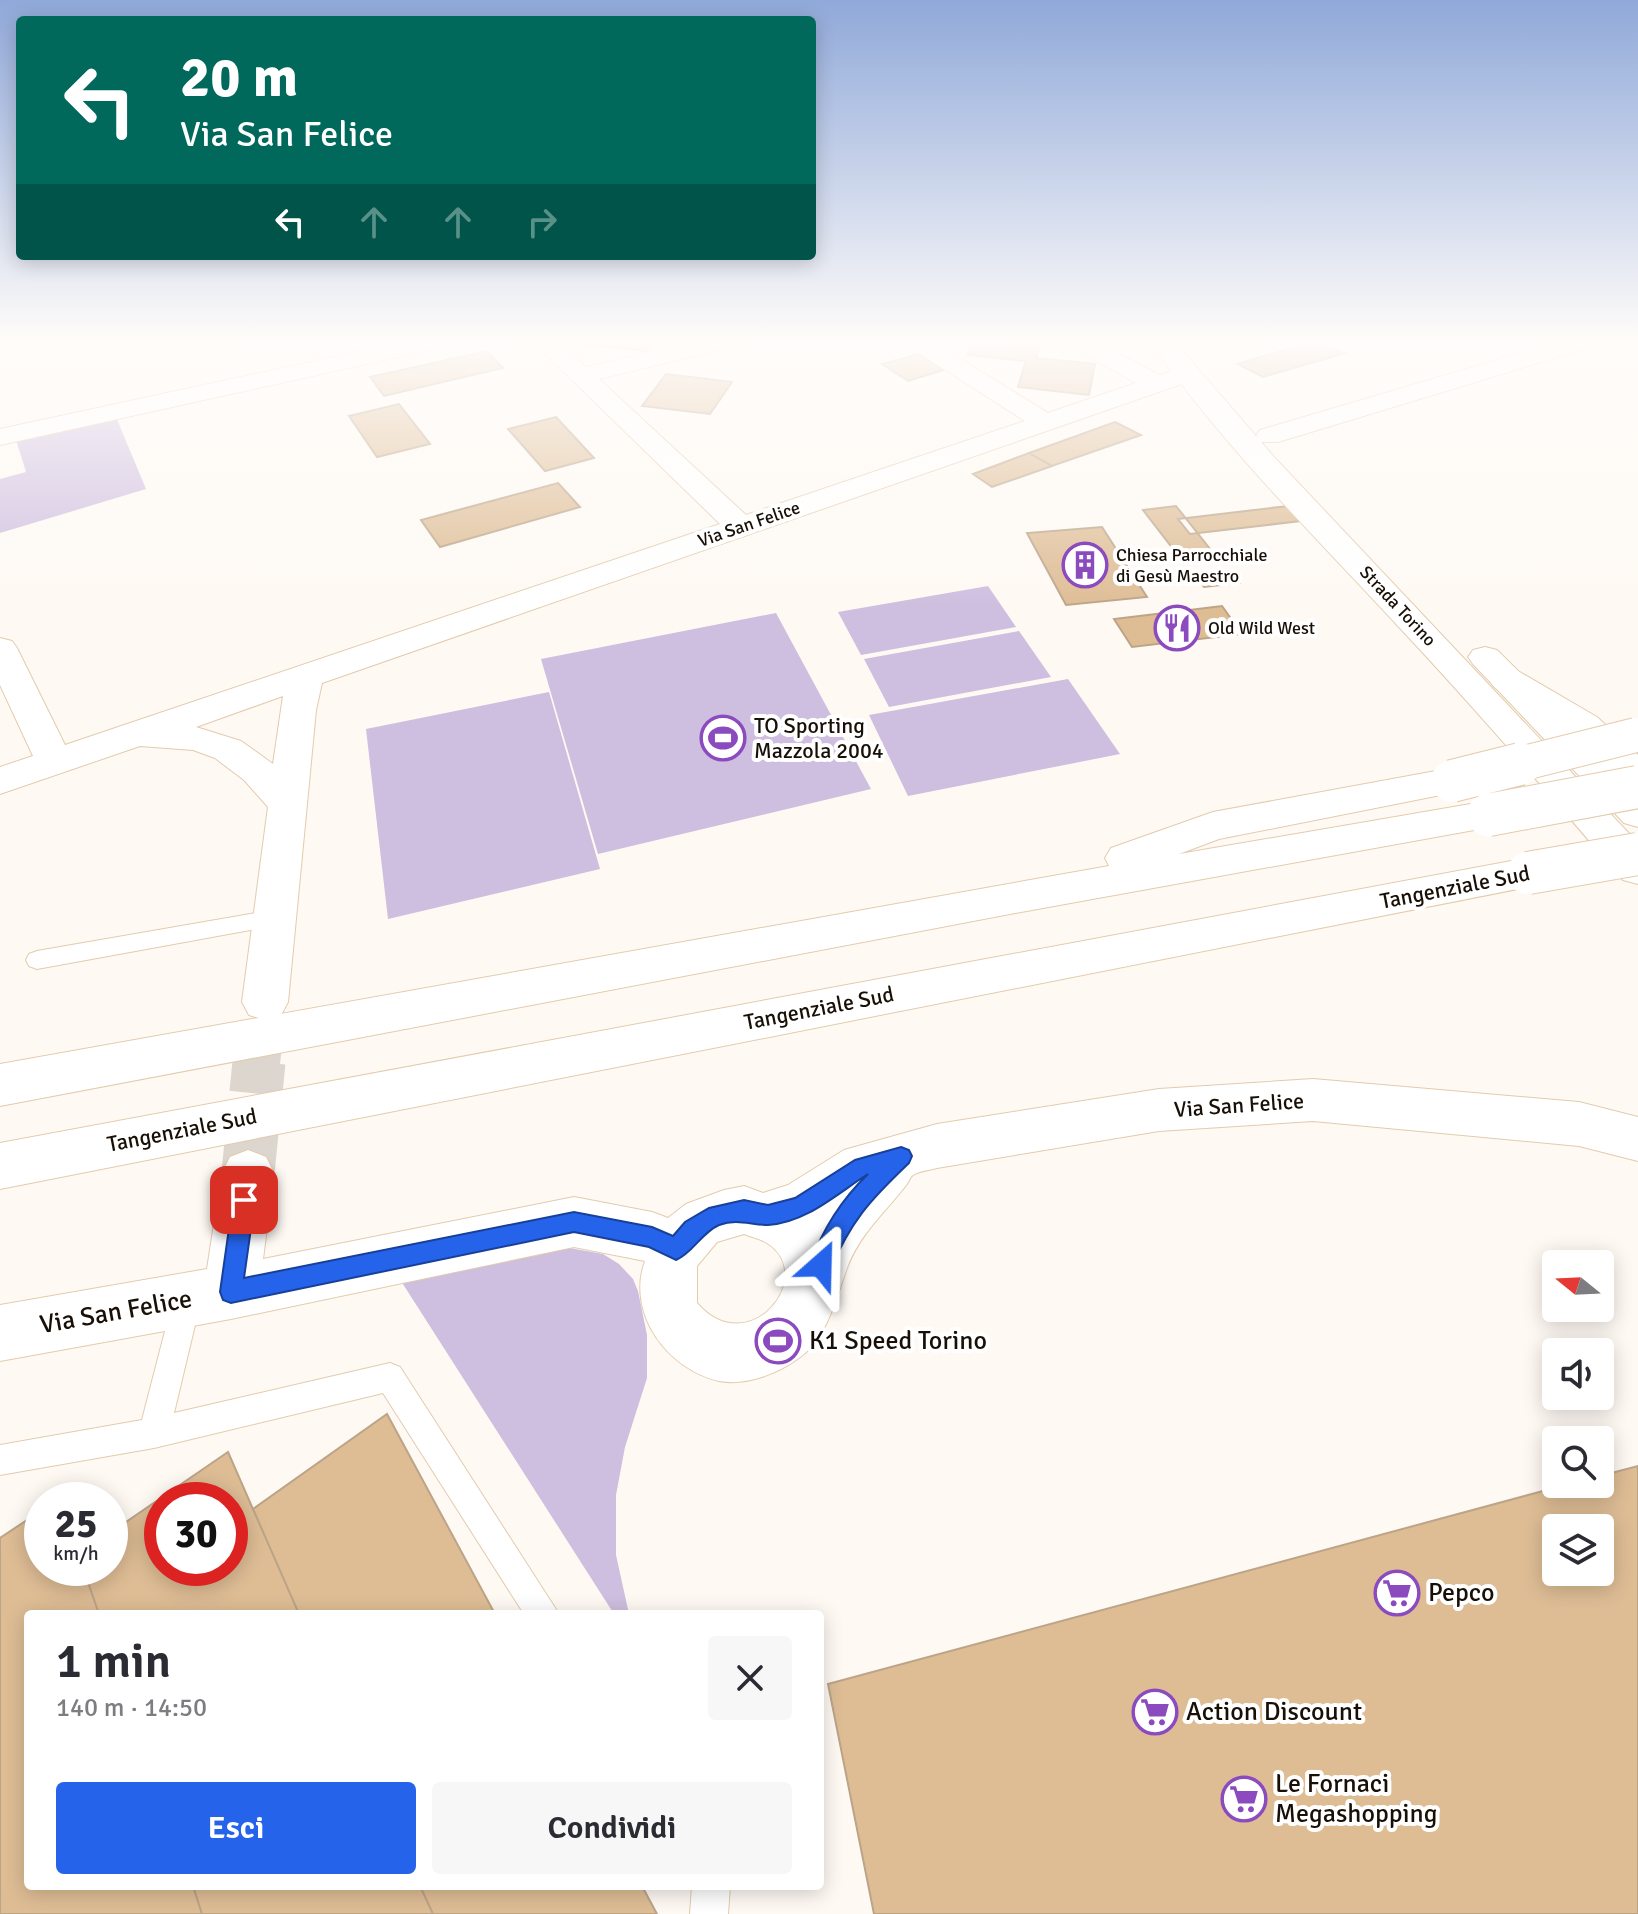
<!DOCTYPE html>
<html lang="it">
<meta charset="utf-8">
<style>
body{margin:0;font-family:Signika,sans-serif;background:#f7f7f7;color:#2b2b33;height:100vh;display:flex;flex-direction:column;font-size:30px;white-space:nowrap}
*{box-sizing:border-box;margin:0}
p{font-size:26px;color:#7c7c81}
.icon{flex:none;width:44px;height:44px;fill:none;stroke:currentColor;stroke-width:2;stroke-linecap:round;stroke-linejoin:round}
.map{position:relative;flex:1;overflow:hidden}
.side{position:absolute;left:24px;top:1610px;width:800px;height:280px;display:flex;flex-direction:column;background:#fff;border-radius:8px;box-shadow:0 4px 20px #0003}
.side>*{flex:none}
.banner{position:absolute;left:16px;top:16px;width:800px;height:244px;border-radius:8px;box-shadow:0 4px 20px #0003;background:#00695c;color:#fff;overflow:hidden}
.needle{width:52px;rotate:288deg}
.tools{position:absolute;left:1542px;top:1250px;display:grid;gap:16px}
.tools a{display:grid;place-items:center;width:72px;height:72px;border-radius:8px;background:#fff;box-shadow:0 4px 20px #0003;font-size:40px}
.speed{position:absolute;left:24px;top:1482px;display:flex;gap:16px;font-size:40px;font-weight:700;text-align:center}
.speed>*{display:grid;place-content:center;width:104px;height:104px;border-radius:50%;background:#fff;box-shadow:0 4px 20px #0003;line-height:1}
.speed small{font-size:20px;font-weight:400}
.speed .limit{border:12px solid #d22;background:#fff;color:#111}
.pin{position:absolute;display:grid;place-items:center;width:68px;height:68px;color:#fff;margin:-34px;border-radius:16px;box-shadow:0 4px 12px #0006}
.me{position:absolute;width:88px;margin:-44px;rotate:25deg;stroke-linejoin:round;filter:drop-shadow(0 0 6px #0008)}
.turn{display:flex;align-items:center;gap:28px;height:168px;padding:0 32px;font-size:36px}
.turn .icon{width:104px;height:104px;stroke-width:2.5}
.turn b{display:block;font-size:56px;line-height:68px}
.lanes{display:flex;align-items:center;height:76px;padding:0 32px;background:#0003;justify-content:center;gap:40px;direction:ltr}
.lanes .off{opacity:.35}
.round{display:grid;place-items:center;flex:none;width:84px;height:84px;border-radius:8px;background:#f7f7f7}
.overview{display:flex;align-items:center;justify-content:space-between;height:136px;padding:0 32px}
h1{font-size:48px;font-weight:600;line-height:60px}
.action{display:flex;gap:16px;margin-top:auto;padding:16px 32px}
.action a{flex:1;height:92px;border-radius:8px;background:#2563eb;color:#fff;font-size:32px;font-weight:600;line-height:92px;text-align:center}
.action a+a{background:#f7f7f7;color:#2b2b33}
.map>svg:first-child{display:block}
.green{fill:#cebedf}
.building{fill:#debd95;stroke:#bca488;stroke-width:2;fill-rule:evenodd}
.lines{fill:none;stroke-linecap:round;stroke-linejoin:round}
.street-tunnel-far1{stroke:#dcd6cf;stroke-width:42;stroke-dasharray:42 21;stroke-linecap:butt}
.street-tunnel{stroke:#dcd6cf;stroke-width:53;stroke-dasharray:53 27;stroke-linecap:butt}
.lane-casing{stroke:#e3cbae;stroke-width:2}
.street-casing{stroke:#e3cbae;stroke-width:2}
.primary-casing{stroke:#e3cbae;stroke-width:2}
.highway-casing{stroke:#e3cbae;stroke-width:2}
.lane{fill:#fff;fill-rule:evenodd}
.street{fill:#fff;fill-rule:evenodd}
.primary{fill:#fff;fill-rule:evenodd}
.highway{fill:#fff;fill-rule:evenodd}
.highway-bridge-far1-casing{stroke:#e3cbae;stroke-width:36;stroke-linecap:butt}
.highway-bridge-casing{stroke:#e3cbae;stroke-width:44;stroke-linecap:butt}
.highway-bridge-far1{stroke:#fff;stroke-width:34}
.highway-bridge{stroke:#fff;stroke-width:42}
.route{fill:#2563eb;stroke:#184099;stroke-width:2}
.labels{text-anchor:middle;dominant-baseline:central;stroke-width:8;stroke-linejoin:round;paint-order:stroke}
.far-street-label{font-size:18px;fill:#181006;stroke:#fff}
.far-poi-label{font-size:18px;fill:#181006;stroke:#fff;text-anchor:start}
.poi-label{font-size:22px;fill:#181006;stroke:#fff;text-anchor:start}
.street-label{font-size:22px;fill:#181006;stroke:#fff}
.near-street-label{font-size:26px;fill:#181006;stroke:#fff}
.near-poi-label{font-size:26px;fill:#181006;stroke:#fff;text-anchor:start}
</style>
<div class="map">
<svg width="1638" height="1914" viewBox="0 0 1638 1914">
<rect width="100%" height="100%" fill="#fef9f3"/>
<!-- green -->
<path class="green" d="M 116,417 L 146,489 L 0,533 L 0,479 L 26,472 L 16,440 Z
M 988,586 L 1016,627 L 861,655 L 838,612 Z
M 776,613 L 871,789 L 598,854 L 541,659 Z
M 1019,631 L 1051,677 L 889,707 L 864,659 Z
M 1068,679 L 1120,754 L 908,796 L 869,715 Z
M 549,692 L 600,869 L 388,919 L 366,729 Z
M 564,1247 L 603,1254 L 619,1264 L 633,1279 L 638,1291 L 647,1335 L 647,1378 L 625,1447 L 616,1495 L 616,1555 L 629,1614 L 614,1614 L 401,1281 Z"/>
<!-- building -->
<path class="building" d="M 585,341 L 653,341 L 645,351 L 582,344 Z
M 973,341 L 1041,341 L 1036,358 L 1095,364 L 1089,395 L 1018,387 L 1026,361 L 967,355 Z
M 1315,341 L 1345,353 L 1263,377 L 1237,364 Z
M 487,351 L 503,368 L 384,396 L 370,377 Z
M 918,354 L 944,370 L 908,381 L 882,364 Z
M 666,374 L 732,382 L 710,414 L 642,406 Z
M 399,404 L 430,444 L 377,457 L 349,416 Z
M 556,417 L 594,458 L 545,471 L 508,429 Z
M 1115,422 L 1141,435 L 1052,466 L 1029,453 Z
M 1029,453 L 1052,466 L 992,487 L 973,474 Z
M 558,483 L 580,507 L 440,547 L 421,520 Z
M 1176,506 L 1214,554 L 1180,558 L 1143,510 Z
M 1288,506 L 1301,521 L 1190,534 L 1178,519 Z
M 1102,527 L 1147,597 L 1066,605 L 1027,533 Z
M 1230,572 L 1239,583 L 1204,587 L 1195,576 Z
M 1222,606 L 1242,634 L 1132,647 L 1114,619 Z
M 387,1414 L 495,1614 L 299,1614 L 253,1509 Z
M 228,1452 L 299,1614 L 99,1614 L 83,1568 L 110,1568 L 110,1533 ZM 162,1500 L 230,1500 L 230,1568 L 162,1568 Z
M 1638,1466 L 1638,1914 L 874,1914 L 828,1684 L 1569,1484 L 1600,1484 L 1600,1476 ZM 1556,1528 L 1600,1528 L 1600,1572 L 1556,1572 Z
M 42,1510 L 42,1568 L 83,1568 L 99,1614 L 28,1614 L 28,1886 L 193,1886 L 202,1914 L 0,1914 L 0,1538 Z
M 193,1886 L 420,1886 L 433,1914 L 202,1914 Z
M 420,1886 L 642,1886 L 657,1914 L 433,1914 Z"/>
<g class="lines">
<!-- street-tunnel-far1 -->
<path class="street-tunnel-far1" d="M 259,1064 L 265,1002"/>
<!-- street-tunnel -->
<path class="street-tunnel" d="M 248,1173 L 259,1062"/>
<!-- lane casing -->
<g class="lane-casing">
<path id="lane" d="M 273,910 L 281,912 L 284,918 L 281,924 L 273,926 L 37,969 L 29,966 L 26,960 L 29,954 L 37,951 Z
M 187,1286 L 197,1290 L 201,1300 L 174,1413 L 390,1363 L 400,1367 L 559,1614 L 524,1614 L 383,1393 L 154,1448 L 0,1475 L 0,1445 L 142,1420 L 173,1300 L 177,1290 Z
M 692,1886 L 730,1886 L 728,1914 L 690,1914 Z"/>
</g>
<!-- street casing -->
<g class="street-casing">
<path id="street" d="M 408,341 L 451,341 L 447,346 L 439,348 L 0,445 L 0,429 Z
M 532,341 L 557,341 L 586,367 L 698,341 L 739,341 L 735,346 L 599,379 L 746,515 L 1025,421 L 908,346 L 904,341 L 932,341 L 1048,413 L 1136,383 L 1070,346 L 1066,341 L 1095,341 L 1159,375 L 1187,367 L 1196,369 L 1199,374 L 1196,379 L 322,683 L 316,710 L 288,1002 L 281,1015 L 265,1020 L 249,1015 L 242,1002 L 268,807 L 244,780 L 215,758 L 193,750 L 140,746 L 0,794 L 0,767 L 33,756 L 0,685 L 0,638 L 12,641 L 17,648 L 65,745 L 720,524 ZM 283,696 L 273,764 L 241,741 L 196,727 Z
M 1562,341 L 1598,341 L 1594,346 L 1278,442 L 1260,442 L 1256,436 L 1260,430 Z
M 1506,668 L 1518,671 L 1597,717 L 1638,755 L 1638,790 L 1625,786 L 1571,733 L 1494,687 L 1489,679 L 1494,671 Z
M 1313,1079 L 1579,1102 L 1638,1117 L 1638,1161 L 1579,1146 L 1313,1121 L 1159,1131 L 937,1168 C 930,1170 919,1171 913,1175 C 910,1177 909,1181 907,1184 C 885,1213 860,1233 847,1268 C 836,1298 827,1339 799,1358 C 777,1374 746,1386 719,1381 C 667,1369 626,1313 645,1261 L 574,1247 L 231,1319 L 0,1361 L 0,1305 L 207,1269 L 222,1173 L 230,1157 L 248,1150 L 266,1157 L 274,1173 L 263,1259 L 574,1197 L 652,1212 L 668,1218 L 686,1204 L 724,1190 L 744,1186 L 763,1193 L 788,1185 L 844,1150 L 937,1124 L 1159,1089 ZM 744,1234 C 751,1237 761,1239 767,1243 C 819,1276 749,1363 697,1303 L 697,1266 L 717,1242 Z"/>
</g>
<!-- primary casing -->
<g class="primary-casing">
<path id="primary" d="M 1150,341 L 1174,341 L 1274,457 L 1638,843 L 1638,884 L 1623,880 C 1549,794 1475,708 1397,625 C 1313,534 1221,444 1150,341 Z
M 1485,647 L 1497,650 L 1638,790 L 1638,827 L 1624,823 L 1473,664 L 1468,657 L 1473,650 Z"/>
</g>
<!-- highway casing -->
<g class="highway-casing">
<path id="highway" d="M 1452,768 L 1466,772 L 1471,781 L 1466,790 L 1219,839 L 1179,854 L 1488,801 L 1502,805 L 1508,815 L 1502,825 L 1021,912 L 0,1106 L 0,1064 L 1109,866 L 1105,858 L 1111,848 L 1213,812 Z
M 1528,858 L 1543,862 L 1549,873 L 1543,884 L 0,1189 L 0,1143 Z"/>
</g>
<!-- lane -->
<use href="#lane" class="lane"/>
<!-- street -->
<use href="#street" class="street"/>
<!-- primary -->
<use href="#primary" class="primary"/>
<!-- highway -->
<use href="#highway" class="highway"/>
<!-- highway-bridge-far1 casing -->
<g class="highway-bridge-far1-casing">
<path id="highway-bridge-far1" d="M 1512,766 L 1636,735"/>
</g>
<!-- highway-bridge casing -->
<g class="highway-bridge-casing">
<path id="highway-bridge" d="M 1452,781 L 1520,764
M 1488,815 L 1638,787
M 1528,873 L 1638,854"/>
</g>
<!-- highway-bridge-far1 -->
<use href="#highway-bridge-far1" class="highway-bridge-far1"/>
<!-- highway-bridge -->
<use href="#highway-bridge" class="highway-bridge"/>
</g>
<!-- sky -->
<linearGradient id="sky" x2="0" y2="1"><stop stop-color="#90a9d9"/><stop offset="0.56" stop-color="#fffcfa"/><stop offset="1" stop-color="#fffcfa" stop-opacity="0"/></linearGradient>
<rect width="1638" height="609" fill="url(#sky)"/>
<!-- route -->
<path class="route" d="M 901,1147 L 909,1150 L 912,1156 L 909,1163 C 869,1201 851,1221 829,1272 L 821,1275 L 813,1272 L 810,1265 C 822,1230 841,1200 868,1174 C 838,1193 806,1223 768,1225 C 751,1225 737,1218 719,1225 C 701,1233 693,1253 676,1260 L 649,1247 L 574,1232 L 231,1303 L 223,1300 L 220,1292 L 233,1200 L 237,1193 L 244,1191 L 252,1193 L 255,1200 L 244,1278 L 574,1212 L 652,1227 L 673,1236 L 685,1222 L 709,1208 L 744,1200 L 768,1205 L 795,1198 L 855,1160 Z"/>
<!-- icons -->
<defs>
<g id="building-ring" transform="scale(2.3)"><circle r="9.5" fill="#fff" stroke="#8c4abf" stroke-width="1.5"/><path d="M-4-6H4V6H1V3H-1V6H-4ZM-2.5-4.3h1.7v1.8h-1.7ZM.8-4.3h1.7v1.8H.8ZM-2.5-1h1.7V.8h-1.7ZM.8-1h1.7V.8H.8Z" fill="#8c4abf"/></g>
<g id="restaurant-ring" transform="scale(2.3)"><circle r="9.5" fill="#fff" stroke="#8c4abf" stroke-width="1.5"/><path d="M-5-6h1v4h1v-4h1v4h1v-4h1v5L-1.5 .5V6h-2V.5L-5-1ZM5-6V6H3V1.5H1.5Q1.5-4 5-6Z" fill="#8c4abf"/></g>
<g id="stadium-ring" transform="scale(2.3)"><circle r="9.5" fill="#fff" stroke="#8c4abf" stroke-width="1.5"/><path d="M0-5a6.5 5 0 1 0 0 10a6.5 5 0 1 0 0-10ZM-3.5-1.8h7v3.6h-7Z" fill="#8c4abf"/></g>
<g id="supermarket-ring" transform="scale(2.3)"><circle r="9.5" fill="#fff" stroke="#8c4abf" stroke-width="1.5"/><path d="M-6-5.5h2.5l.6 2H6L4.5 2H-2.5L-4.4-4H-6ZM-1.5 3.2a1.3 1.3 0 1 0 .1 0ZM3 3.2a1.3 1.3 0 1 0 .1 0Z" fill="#8c4abf"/></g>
</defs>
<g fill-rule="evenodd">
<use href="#building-ring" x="1085" y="565"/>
<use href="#restaurant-ring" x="1177" y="628"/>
<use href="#stadium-ring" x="723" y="738"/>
<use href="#stadium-ring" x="778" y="1341"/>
<use href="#supermarket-ring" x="1397" y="1593"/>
<use href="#supermarket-ring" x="1155" y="1712"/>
<use href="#supermarket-ring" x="1244" y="1799"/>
</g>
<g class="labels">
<!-- far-street labels -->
<g class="far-street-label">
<text transform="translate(749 524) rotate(-19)">Via San Felice</text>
<text transform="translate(1398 606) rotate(47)">Strada Torino</text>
</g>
<!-- far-poi labels -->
<g class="far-poi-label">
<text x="1116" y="555">Chiesa Parrocchiale<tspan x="1116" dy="21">di Gesù Maestro</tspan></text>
<text x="1208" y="628">Old Wild West</text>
</g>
<!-- poi labels -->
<g class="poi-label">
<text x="754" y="725">TO Sporting<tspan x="754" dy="25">Mazzola 2004</tspan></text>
</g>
<!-- street labels -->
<g class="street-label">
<text transform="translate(1455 887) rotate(-11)">Tangenziale Sud</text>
<text transform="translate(819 1008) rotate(-11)">Tangenziale Sud</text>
<text transform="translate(1239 1105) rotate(-4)">Via San Felice</text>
<text transform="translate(182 1130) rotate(-11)">Tangenziale Sud</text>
</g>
<!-- near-street labels -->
<g class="near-street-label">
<text transform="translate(116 1312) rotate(-10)">Via San Felice</text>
</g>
<!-- near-poi labels -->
<g class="near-poi-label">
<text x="809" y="1341">K1 Speed Torino</text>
<text x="1428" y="1593">Pepco</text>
<text x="1186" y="1712">Action Discount</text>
<text x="1275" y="1784">Le Fornaci<tspan x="1275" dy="30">Megashopping</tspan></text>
</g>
</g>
</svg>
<div class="tools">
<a><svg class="needle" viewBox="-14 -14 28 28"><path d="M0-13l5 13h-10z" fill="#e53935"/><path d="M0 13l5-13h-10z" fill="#7c7c81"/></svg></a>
<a><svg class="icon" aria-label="sound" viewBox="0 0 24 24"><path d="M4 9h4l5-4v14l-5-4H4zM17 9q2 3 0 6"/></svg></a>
<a><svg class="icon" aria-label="search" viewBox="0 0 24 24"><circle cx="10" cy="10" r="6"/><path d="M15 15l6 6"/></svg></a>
<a><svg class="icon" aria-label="layers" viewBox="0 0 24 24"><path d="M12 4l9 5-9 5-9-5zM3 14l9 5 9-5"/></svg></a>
</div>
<div class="speed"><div>25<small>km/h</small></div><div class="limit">30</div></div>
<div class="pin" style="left:244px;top:1200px;background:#d93025"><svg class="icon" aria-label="arrive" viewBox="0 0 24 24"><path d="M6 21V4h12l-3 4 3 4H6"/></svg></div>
<svg class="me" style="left:821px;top:1265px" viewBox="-20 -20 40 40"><path d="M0-17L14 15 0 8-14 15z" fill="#2563eb" stroke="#fff" stroke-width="4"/></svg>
<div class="banner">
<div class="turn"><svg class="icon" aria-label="left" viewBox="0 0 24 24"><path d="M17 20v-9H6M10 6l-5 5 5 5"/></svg><div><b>20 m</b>Via San Felice</div></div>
<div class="lanes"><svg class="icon" aria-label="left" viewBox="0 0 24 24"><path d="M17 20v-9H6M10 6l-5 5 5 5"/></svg><svg class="icon off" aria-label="ahead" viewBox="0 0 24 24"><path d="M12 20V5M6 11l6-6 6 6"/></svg><svg class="icon off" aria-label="ahead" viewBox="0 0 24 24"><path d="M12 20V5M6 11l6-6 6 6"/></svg><svg class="icon off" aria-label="right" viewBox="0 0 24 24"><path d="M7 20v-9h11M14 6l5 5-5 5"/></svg></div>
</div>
<section class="side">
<div class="overview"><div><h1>1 min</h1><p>140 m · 14:50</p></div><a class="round"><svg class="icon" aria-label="close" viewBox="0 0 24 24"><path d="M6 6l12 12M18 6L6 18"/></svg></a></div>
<div class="action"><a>Esci</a><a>Condividi</a></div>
</section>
</div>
